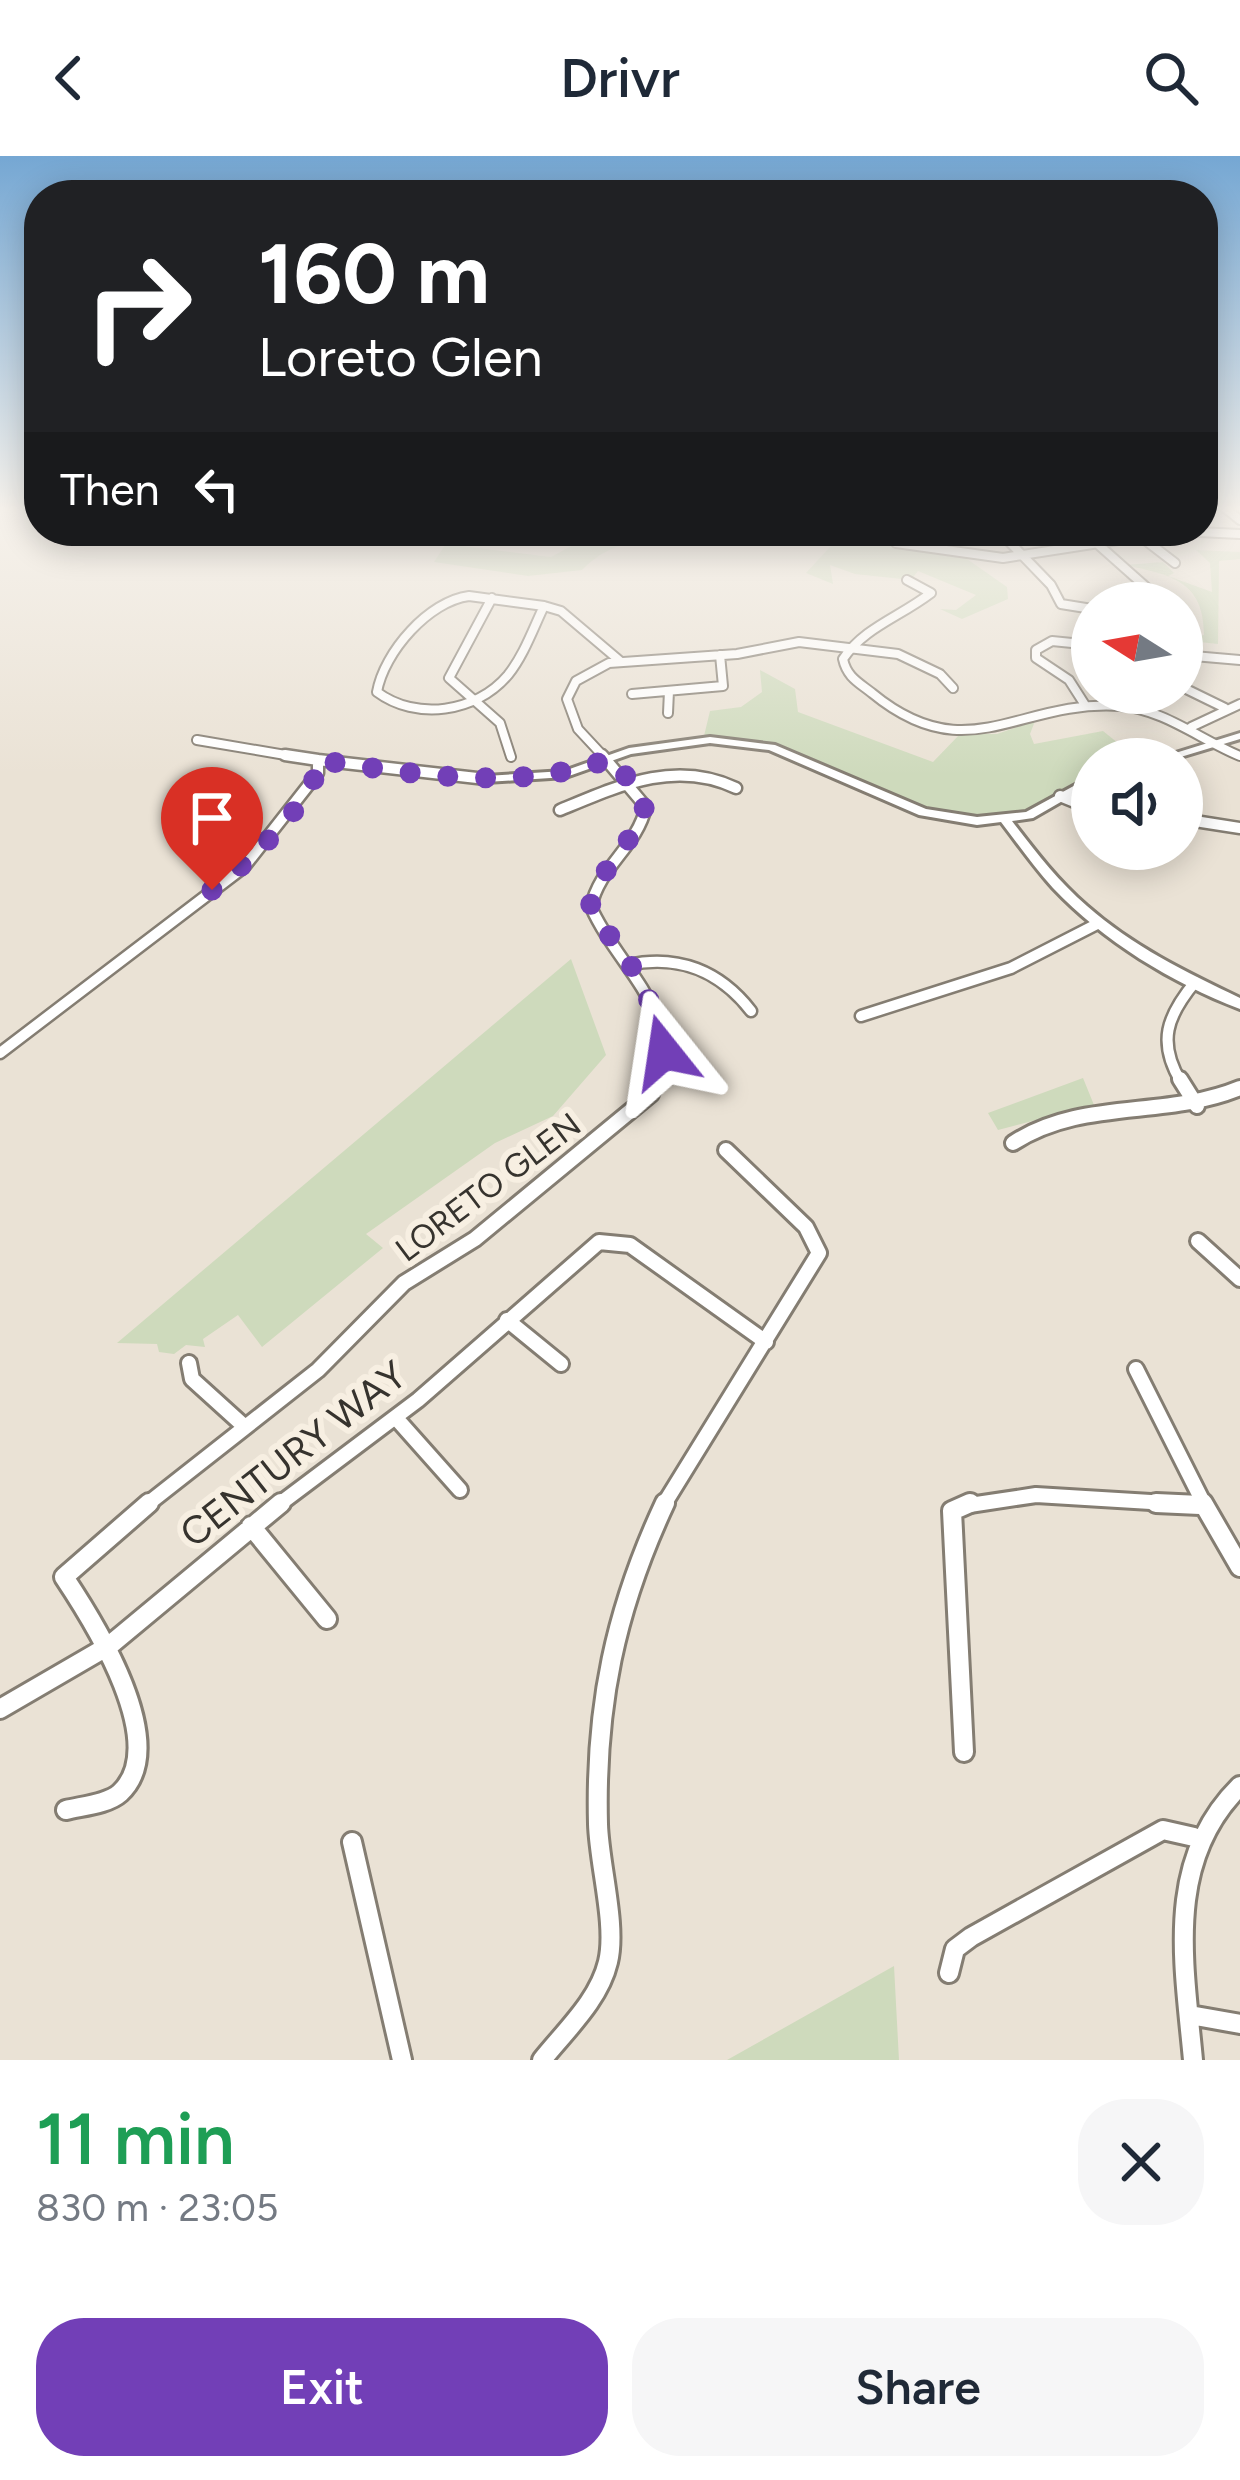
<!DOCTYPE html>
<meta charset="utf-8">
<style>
body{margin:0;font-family:Figtree,sans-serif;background:#f6f6f7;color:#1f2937;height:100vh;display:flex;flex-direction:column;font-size:45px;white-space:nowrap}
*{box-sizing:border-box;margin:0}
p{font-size:39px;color:#747a83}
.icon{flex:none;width:66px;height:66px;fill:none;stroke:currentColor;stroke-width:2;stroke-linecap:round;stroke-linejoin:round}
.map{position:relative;height:1904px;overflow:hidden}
.details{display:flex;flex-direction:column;background:#fff;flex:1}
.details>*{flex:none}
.top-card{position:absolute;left:24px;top:24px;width:1194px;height:366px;border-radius:48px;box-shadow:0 6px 30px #0003;background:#202124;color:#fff;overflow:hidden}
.needle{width:78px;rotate:281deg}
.tools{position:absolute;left:1071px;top:426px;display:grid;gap:24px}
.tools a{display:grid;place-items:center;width:132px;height:132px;border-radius:50%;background:#fff;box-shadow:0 6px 30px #0003;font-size:60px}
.pin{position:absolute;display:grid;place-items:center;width:102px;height:102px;color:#fff;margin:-123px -51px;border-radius:50% 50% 50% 0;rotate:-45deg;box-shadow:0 0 12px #0007}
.pin .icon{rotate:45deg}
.me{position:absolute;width:132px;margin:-66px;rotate:345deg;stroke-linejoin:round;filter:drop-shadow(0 0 9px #0008)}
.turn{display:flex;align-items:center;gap:42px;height:252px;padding:0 36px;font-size:54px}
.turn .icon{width:156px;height:156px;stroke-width:2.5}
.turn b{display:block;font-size:84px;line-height:102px}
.then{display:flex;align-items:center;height:114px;padding:0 36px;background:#0003;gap:24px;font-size:45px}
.round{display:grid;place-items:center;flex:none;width:126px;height:126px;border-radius:48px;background:#f6f6f7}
.overview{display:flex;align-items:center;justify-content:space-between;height:204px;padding:0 36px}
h1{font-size:72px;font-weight:600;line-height:90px;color:#1e9e55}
.cta{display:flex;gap:24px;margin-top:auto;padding:24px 36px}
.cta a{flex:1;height:138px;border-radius:48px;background:#723fb7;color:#fff;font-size:48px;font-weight:600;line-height:138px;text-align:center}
.cta a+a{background:#f6f6f7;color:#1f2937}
header{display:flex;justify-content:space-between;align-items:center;height:156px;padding:0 36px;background:#fff;font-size:54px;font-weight:600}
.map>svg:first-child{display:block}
.green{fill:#cedabc}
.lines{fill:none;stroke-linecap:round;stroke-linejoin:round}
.minor-far3-casing{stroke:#847d72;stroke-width:12}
.minor-far2-casing{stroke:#847d72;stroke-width:15}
.minor-far1-casing{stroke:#847d72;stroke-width:20}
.minor-casing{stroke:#847d72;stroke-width:24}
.tertiary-casing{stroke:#847d72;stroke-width:6}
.minor-far3{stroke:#fff;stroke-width:8}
.minor-far2{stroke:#fff;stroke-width:10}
.minor-far1{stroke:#fff;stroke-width:14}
.minor{stroke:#fff;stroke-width:18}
.tertiary{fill:#fff;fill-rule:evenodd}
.route{stroke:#723fb7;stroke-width:21;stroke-dasharray:0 37.8}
.labels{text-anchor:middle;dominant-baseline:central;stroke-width:12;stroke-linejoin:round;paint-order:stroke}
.street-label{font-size:33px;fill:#36332e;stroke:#f7efe2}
.near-street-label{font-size:39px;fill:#36332e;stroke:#f7efe2}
</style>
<header><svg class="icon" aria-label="back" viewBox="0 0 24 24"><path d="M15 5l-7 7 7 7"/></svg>Drivr<svg class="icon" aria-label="search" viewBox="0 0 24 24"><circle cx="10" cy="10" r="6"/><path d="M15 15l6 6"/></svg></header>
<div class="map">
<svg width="1240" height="1904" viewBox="0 0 1240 1904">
<rect width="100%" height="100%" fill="#eae2d5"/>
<!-- green -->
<path class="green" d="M 599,375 L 729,375 L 726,383 C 668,396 629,367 582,414 L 528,420 L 434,406 L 449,383 L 462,390 L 551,401 Z
M 839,381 L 983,403 L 967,403 L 1007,431 L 1008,443 L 962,463 L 940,453 L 956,454 L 976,439 L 918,415 L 911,424 L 855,418 L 830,409 L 833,428 L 806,417 Z
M 1196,394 L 1240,396 L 1240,403 L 1219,405 L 1218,488 L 1182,484 L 1204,479 C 1204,424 1170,419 1125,409 L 1163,406 L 1174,417 L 1168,420 L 1212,436 L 1210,407 Z
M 760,514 L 795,533 L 798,556 L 933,606 L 960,578 L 997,578 L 1035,565 L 1030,578 L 1034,588 L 1103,575 L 1138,603 L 1092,603 L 1092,619 L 1019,657 L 971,662 L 929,656 L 787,592 L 704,580 L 710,555 L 741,551 L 762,536 Z
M 571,803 L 606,899 L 553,960 L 495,987 L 366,1078 L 383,1092 L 262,1191 L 238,1159 L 203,1183 L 205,1191 L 186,1189 L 174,1198 L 159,1196 L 157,1188 L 117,1187 Z
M 1083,922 L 1094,949 L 998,974 L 988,957 Z
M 894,1810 L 899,1904 L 727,1904 Z"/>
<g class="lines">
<!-- minor-far3 casing -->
<g class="minor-far3-casing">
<path id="minor-far3" d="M 1225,352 L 1240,364
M 899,375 L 896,387 L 1003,402 L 1176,375
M 999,375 L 1051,429 L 1061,448 L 1092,453
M 1083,375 L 1164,447
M 1178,375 L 1240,378
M 517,377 L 530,375
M 1136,377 L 1175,407
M 907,424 L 931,437 C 898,462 865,471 843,503 C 847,521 858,526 872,537 C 968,616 1018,543 1120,550 C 1163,553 1201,584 1240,600
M 469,440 L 544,450 C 533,473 524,499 508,519 C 476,557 416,565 377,536 C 384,496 429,445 469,440 Z
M 492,442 L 449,522 L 500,567 L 511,601
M 544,450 L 561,455 L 620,505
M 1182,499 L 1240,504
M 1182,531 L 1225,552
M 632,538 L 723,530 L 720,499
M 1085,549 L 1069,524 L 1036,502 L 1036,494 L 1052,485 L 1092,489
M 668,557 L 669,535
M 1191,571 L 1240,548
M 197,584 L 303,602
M 605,602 L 578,573 L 567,543 L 576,525 L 609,507 L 737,498 L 799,486 L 898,498 L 940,518 L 953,532"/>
</g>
<!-- minor-far2 casing -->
<g class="minor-far2-casing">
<path id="minor-far2" d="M 602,599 L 646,651 C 637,691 599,711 591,751 C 617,811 683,855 656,926
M 318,604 L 486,623
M 1060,640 L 1092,653
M 560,654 C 618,630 675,603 736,632
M 1182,663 L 1240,672
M 628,809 C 678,798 720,815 751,855
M 861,860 L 1011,812 L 1097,768
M 0,897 L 244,711 L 318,617 L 318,604 L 285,599
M 1181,926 C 1157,886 1167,860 1195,826"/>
</g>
<!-- minor-far1 casing -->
<g class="minor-far1-casing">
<path id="minor-far1" d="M 1180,923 L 1197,950
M 1013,987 C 1082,942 1165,963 1240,932
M 1198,1085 L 1240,1123
M 507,1164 L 561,1208
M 189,1207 L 192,1223 L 245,1271
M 1136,1213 L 1205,1350
M 396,1262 L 460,1334
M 145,1350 L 318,1214 L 404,1127 L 475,1083 L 651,938 L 657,923
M 277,1350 L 418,1244 L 599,1086 L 630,1089 L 766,1186
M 663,1350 L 819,1097 L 806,1071 L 726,994
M 963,1350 L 1036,1339 L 1200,1349"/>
</g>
<!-- minor casing -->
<g class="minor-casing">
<path id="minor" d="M 1156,1347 L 1200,1349
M 1203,1347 L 1240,1411
M 251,1370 L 327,1463
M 0,1553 L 110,1489 L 281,1347
M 964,1596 L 952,1355 L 970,1347
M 66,1654 C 82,1650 108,1648 120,1637 C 172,1589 94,1466 64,1421 L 149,1347
M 352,1686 L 402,1904
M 949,1817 L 955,1793 L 971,1781 L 1163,1674 L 1194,1681
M 1190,1859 L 1240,1868
M 542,1904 C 566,1874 599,1844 608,1806 C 617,1769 599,1708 598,1668 C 595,1550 615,1454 665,1347
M 1193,1904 C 1184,1806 1164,1705 1240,1630"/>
</g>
<!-- tertiary casing -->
<g class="tertiary-casing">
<path id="tertiary" d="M 1240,577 L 1240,583 L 1174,603 L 1156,603 Z
M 710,581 L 775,589 L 926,653 L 977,661 L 1026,656 L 1092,620 L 1092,628 L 1033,662 L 1012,665 C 1035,695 1058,725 1087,750 C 1132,790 1186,816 1240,842 L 1240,853 C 1172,827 1103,785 1053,732 C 1034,711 1018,688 1001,666 L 977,669 L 919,659 L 769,594 L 710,587 L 631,598 L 566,621 L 486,626 L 480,623 L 486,620 L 564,615 L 629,592 Z"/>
</g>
<!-- minor-far3 -->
<use href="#minor-far3" class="minor-far3"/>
<!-- minor-far2 -->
<use href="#minor-far2" class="minor-far2"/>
<!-- minor-far1 -->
<use href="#minor-far1" class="minor-far1"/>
<!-- minor -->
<use href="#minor" class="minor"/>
<!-- tertiary -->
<use href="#tertiary" class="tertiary"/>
</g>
<!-- sky -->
<linearGradient id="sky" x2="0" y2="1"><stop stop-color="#75a7d3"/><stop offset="0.57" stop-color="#f6f2ec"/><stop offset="1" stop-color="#f6f2ec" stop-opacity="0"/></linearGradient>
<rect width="1240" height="619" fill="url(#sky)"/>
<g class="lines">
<!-- route -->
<path class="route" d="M 212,734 C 241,713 321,641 318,604 C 415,618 519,637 612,602 L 641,640 L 646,659 L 594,732 L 590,752 L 644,828 L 664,896"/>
</g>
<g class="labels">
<!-- street labels -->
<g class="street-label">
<text transform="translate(488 1031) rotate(-37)">LORETO GLEN</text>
</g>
<!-- near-street labels -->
<g class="near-street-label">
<text transform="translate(293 1298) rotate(-38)">CENTURY WAY</text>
</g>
</g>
</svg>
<div class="tools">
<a><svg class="needle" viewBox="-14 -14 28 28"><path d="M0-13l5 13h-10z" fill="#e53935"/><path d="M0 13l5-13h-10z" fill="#747a83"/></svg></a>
<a><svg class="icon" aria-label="sound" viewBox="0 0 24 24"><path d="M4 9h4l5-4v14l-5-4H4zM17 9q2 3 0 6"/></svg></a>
</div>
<div class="pin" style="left:212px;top:734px;background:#d93025"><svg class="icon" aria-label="arrive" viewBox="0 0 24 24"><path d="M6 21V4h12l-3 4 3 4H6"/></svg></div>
<svg class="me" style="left:664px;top:896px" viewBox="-20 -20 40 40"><path d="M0-17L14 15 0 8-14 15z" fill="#723fb7" stroke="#fff" stroke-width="4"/></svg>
<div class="top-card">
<div class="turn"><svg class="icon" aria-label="right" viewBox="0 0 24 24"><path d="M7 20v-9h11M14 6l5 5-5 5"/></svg><div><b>160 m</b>Loreto Glen</div></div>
<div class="then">Then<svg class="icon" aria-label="left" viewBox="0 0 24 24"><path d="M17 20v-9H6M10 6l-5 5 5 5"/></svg></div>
</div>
</div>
<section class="details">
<div class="overview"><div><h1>11 min</h1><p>830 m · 23:05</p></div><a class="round"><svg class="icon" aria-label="close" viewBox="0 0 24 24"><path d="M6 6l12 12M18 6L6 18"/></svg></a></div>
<div class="cta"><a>Exit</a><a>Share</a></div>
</section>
